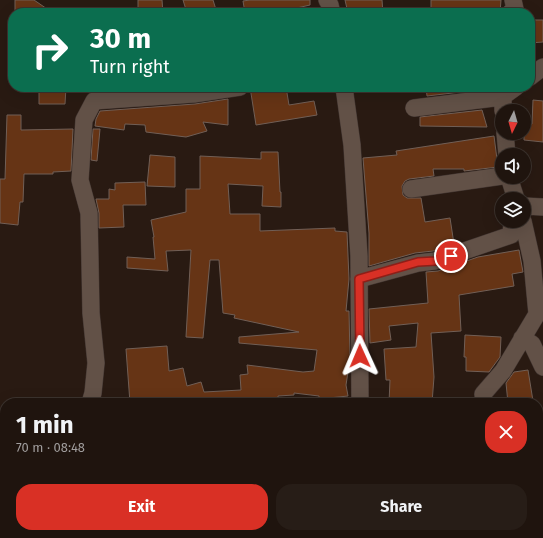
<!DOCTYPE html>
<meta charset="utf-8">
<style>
body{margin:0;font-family:"Fira Sans",sans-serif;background:#271d17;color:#f1f3f6;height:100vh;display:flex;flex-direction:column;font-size:15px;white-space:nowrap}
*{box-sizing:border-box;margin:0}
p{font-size:13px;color:#a19e9e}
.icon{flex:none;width:22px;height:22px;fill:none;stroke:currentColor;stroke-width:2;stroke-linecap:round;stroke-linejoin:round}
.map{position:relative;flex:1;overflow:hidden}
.details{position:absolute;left:0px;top:398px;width:543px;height:140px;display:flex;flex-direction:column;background:#1f140e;border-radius:16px 16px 0 0;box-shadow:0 4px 16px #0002,0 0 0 1px #3c332e}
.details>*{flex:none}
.top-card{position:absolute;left:8px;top:8px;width:527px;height:84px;border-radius:16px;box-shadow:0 4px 16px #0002,0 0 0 1px #3c332e;background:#0b6e4f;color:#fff;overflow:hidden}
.needle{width:26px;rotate:185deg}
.buttons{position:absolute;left:495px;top:104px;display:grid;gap:8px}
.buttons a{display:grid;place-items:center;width:36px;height:36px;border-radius:50%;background:#1f140e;box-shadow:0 4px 16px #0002,0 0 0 1px #3c332e;font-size:20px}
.pin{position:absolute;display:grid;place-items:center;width:34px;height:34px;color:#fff;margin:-17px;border:2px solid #fff;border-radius:50%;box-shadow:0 1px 4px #0007}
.me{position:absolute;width:44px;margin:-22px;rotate:359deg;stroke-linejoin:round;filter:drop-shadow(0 0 3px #0008)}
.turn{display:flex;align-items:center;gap:14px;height:84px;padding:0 16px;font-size:18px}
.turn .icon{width:52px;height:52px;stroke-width:2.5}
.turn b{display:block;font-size:28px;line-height:34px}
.round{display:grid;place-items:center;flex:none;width:42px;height:42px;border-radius:16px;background:#271d17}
.summary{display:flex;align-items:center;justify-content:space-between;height:68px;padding:0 16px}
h1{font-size:24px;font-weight:700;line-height:30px}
.primary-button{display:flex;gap:8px;margin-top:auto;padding:8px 16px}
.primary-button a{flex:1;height:46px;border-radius:16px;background:#d93025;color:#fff;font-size:16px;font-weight:700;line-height:46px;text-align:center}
.primary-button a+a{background:#271d17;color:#f1f3f6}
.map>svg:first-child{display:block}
.building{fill:#663415;stroke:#715f56}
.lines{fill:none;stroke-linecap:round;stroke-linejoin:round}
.minor-casing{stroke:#423632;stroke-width:18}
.minor{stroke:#625147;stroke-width:17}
.route-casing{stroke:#8d1f18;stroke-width:10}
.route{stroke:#d93025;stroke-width:7}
</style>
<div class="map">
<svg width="543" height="538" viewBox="0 0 543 538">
<rect width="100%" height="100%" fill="#291a12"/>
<!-- building -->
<path class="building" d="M 15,0 L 34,0 L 53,13 L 15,13 Z
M 138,0 L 162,0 L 163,13 L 138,13 Z
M 183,0 L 213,0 L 217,13 L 187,13 Z
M 250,0 L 310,0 L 310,5 L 275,13 L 245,13 L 243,1 Z
M 345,0 L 382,0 L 383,13 L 348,13 Z
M 431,0 L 501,0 L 500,13 L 431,10 Z
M 530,20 L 543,20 L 543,42 L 530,43 Z
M 39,87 L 66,87 L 65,104 L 39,104 Z
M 101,87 L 151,87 L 100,91 Z
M 250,87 L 286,87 L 289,105 L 314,101 L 317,115 L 256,125 Z
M 426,87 L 461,87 L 462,90 L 477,87 L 478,90 L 427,96 Z
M 228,99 L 228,125 L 203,122 L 207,131 L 186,137 L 146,132 L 145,125 L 125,124 L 124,130 L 95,126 L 96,119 L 100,111 L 195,104 Z
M 533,100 L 543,101 L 543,142 L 524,140 L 524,124 L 532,124 Z
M 482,110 L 487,127 L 420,126 L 420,117 Z
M 7,115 L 21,115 L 21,130 L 73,129 L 71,171 L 53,172 L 53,174 L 24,174 L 23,202 L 20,202 L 18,225 L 0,223 L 0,179 L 5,179 Z
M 93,129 L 100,129 L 97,161 L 91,160 Z
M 494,136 L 498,167 L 464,171 L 464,169 L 433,169 L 434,176 L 409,179 L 405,181 L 402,186 L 403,195 L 407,198 L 421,198 L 425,222 L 450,218 L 454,244 L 433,251 L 415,253 L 369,266 L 369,233 L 363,158 L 397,155 L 396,151 Z
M 261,152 L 278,152 L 280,192 L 281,192 L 281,207 L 262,206 L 263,186 L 228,184 L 230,214 L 260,214 L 260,231 L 335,228 L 335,231 L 347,232 L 349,279 L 346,311 L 349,311 L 350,359 L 346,385 L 348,396 L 319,399 L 319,396 L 294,393 L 294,395 L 278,396 L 278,403 L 130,403 L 126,349 L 167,346 L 169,371 L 183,368 L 187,386 L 201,382 L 204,392 L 241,390 L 240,375 L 248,374 L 247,365 L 303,372 L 314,371 L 317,350 L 239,343 L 239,337 L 299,332 L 234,318 L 235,315 L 223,313 L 219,260 L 210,260 L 203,338 L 186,337 L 191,250 L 166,251 L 168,271 L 127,268 L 127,257 L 155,259 L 153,237 L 154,237 L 151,220 L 186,212 L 186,189 L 200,189 L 200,156 L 261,159 Z
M 150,155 L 175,157 L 175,187 L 147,186 Z
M 145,182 L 146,205 L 123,205 L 124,227 L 99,228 L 99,213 L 96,199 L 109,199 L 109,189 L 115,190 L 115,183 Z
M 519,250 L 523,272 L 512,274 L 514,286 L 459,295 L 461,331 L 431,333 L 434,377 L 432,403 L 389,403 L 390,380 L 386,380 L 384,349 L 416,347 L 418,323 L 389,326 L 391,340 L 370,343 L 369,309 L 428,303 L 426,272 L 438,271 L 478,257 Z
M 465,335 L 501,337 L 500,357 L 489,372 L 466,371 L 466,357 L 464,357 Z
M 528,370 L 533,401 L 508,403 L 506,383 L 514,372 Z"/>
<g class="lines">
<!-- minor casing -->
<g class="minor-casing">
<path id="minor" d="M 327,0 L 330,5 L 332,13
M 510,13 L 515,9 L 513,0
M 530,77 L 543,67
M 344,87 L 352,145 L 359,256 L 360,403
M 503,87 L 503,111
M 414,108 L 502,97 L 516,87
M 505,133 L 507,155
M 509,177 L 516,199
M 411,189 L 502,176
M 524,206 L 543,207
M 359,279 L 418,263 L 435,261 L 511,235 L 512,221
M 522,338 L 532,344 L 543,367
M 90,403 L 93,393 L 96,363 L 91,313 L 89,213 L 80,180 L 84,120 L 94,101 L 194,94 L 240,87
M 484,403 L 483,394 L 503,371 L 537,314 L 532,261 L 523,221
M 367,533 L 367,538
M 514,533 L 515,538
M 0,536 L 59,533"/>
</g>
<!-- minor -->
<use href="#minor" class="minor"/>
</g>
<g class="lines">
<!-- route casing -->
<g class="route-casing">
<path id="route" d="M 360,356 L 359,279 L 418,262 L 436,261 L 451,256"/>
</g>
<!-- route -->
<use href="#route" class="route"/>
</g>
</svg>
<div class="buttons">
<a><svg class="needle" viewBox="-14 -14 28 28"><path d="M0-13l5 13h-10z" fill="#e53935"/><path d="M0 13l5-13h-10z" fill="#a19e9e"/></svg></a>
<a><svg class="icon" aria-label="sound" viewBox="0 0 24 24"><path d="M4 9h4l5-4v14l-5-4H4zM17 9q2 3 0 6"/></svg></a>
<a><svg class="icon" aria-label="layers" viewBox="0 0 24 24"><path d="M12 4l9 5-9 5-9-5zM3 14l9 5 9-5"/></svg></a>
</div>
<div class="pin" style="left:451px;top:256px;background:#d93025"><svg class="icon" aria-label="arrive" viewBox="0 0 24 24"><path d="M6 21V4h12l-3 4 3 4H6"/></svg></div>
<svg class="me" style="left:360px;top:356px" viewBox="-20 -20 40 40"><path d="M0-17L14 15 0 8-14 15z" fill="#d93025" stroke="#fff" stroke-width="4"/></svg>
<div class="top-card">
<div class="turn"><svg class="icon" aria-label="right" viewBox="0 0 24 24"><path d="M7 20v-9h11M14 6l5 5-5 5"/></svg><div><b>30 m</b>Turn right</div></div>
</div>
<section class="details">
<div class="summary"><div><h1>1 min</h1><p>70 m · 08:48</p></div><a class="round" style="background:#d93025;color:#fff"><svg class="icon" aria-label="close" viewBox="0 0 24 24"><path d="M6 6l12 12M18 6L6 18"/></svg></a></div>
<div class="primary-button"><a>Exit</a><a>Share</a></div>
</section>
</div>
